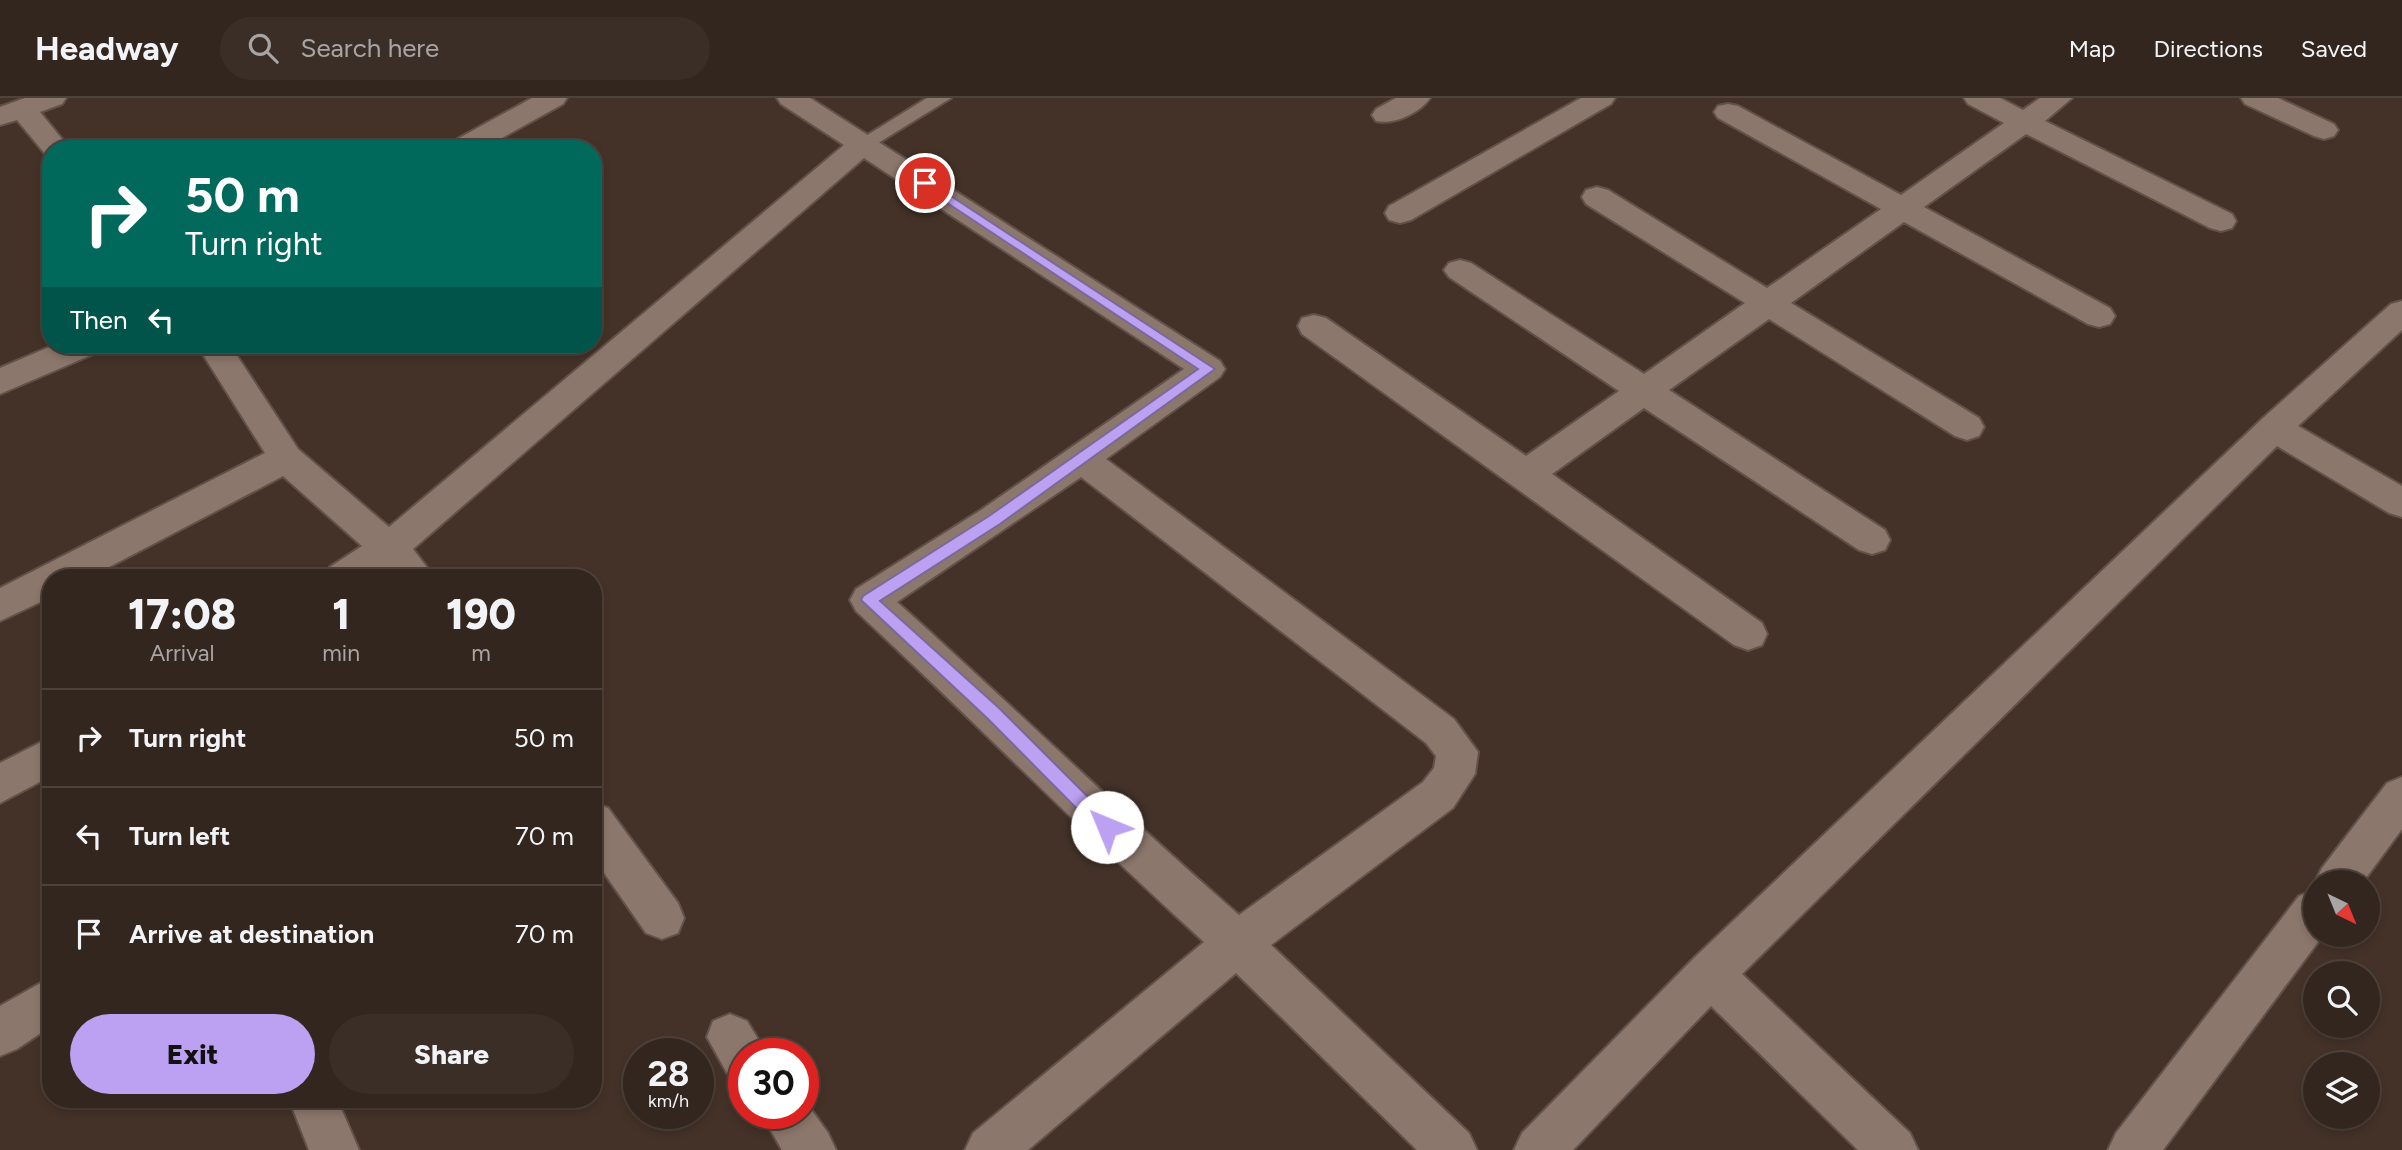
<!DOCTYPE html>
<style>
body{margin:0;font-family:Figtree,sans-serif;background:#3b2e27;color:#f1f3f6;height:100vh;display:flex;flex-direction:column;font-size:26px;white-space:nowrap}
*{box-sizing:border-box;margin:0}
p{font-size:23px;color:#a9a5a4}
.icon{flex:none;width:38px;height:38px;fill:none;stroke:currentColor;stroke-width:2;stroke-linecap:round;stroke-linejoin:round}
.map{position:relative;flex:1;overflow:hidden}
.drawer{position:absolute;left:42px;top:471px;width:560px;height:539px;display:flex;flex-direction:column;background:#33261e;border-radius:28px;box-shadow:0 4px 10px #0003,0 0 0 2px #4e433c}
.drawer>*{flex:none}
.guide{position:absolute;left:42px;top:42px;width:560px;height:214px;border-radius:28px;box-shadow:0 4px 10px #0003,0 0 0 2px #4e433c;background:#00695c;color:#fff;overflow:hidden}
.needle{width:46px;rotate:137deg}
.buttons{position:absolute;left:2303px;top:772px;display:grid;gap:14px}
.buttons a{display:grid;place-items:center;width:77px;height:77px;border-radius:50%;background:#33261e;box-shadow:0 4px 10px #0003,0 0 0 2px #4e433c;font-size:35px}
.speed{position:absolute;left:623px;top:940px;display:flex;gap:14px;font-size:35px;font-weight:700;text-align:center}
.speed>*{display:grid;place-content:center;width:91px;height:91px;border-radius:50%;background:#33261e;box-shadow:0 4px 10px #0003,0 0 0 2px #4e433c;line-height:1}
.speed small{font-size:18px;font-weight:400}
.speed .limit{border:10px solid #d22;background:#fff;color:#111}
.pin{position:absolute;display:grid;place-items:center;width:60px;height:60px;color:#fff;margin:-30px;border:4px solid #fff;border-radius:50%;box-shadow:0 2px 7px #0007}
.me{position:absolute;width:77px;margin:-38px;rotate:315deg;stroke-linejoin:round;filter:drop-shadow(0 0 5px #0008)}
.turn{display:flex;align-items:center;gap:24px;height:147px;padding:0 28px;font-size:32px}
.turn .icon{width:91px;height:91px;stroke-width:2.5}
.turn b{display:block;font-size:49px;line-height:60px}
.then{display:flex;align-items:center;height:66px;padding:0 28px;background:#0003;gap:14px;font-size:26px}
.eta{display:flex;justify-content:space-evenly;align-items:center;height:119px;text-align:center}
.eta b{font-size:42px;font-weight:800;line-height:49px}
.action{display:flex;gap:14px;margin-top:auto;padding:14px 28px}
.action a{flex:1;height:80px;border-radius:42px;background:#bca0f2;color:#111;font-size:28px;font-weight:800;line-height:80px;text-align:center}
.action a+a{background:#3b2e27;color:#f1f3f6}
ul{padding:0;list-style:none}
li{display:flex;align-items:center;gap:21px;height:98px;padding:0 28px;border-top:2px solid #4e433c}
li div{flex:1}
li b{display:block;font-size:26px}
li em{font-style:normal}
header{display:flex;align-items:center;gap:42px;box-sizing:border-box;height:98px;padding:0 35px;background:#33261e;border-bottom:2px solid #4e433c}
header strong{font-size:33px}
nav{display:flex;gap:38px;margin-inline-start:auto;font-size:24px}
.search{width:490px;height:63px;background:#3b2e27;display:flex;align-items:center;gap:18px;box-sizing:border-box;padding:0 24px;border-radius:38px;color:#a9a5a4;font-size:26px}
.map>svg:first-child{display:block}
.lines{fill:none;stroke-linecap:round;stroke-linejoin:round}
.lane-casing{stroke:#615149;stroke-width:4}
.street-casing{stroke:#615149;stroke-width:4}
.lane{fill:#8c776c;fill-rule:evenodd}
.street{fill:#8c776c;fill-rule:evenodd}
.route{fill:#bca0f2;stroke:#7a689d;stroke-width:2}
</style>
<header>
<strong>Headway</strong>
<div class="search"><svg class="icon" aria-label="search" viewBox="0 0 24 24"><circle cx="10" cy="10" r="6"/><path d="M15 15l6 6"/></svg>Search here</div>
<nav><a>Map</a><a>Directions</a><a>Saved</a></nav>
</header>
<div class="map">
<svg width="2402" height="1052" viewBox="0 0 2402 1052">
<rect width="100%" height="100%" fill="#443228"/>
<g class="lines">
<!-- lane casing -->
<g class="lane-casing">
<path id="lane" d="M 927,0 L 951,0 L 870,50 L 856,50 L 853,46 Z"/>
</g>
<!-- street casing -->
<g class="street-casing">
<path id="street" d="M 25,0 L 66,0 L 62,6 L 40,14 L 70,51 L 51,51 L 51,59 L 46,57 L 17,22 L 0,27 L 0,9 Z
M 532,0 L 567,0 L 563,6 L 482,51 L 446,51 L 450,45 Z
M 777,0 L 810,0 L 1220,263 L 1225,271 L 1220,279 L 1106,361 L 1454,621 L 1478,654 L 1475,676 L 1453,710 L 1271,847 L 1469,1035 L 1477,1052 L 1417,1052 L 1236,875 L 1028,1052 L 965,1052 L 973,1035 L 1204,844 C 1085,736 973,622 856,513 L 850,502 L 856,491 L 981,412 L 1184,271 L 864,60 L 413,451 L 435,480 L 393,480 L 386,471 L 373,480 L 324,480 L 330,469 L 362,448 L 283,378 L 88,480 L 51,480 L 51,499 L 0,523 L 0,490 L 265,355 L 197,247 L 230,247 L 298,351 L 389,429 L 844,47 L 781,6 ZM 1081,379 L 1426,645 L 1436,658 L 1434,670 L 1423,684 L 1239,817 C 1122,715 1012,607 897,504 Z
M 1396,0 L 1430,0 C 1420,15 1394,27 1376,23 L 1372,17 L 1376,11 Z
M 1581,0 L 1615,0 L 1611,6 L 1411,122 L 1400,125 L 1389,122 L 1385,115 L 1389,108 Z
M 1964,0 L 2000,0 L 2023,12 L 2040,0 L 2072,0 L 2045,23 L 2232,116 L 2236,123 L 2232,130 L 2221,133 L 2210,130 L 2026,36 L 1924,109 L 2110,210 L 2115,218 L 2110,226 L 2099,229 L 2088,226 L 1904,124 L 1791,205 L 1979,320 L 1984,329 L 1979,338 L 1967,342 L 1955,338 L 1769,221 L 1669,292 L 1885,432 L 1890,442 L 1885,452 L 1872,456 L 1859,452 L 1644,310 L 1552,376 L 1762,525 L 1767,536 L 1762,547 L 1748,552 L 1734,547 L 1302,236 L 1298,228 L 1302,220 L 1314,217 L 1326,220 L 1526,358 L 1619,293 L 1449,179 L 1444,172 L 1449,165 L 1460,162 L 1471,165 L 1644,276 L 1745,205 L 1586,106 L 1582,99 L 1586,92 L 1597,89 L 1608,92 L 1767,190 L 1881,111 L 1718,20 L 1714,14 L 1718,8 L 1728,6 L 1738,8 L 1901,97 L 2004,25 L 1968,6 Z
M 2241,0 L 2278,0 L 2334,26 L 2338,32 L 2334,38 L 2324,41 L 2314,38 L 2245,6 Z
M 2402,203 L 2402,232 L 2298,328 L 2402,388 L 2402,419 L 2389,415 L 2277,348 L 1742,876 L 1910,1035 L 1918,1052 L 1858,1052 L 1711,908 L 1573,1052 L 1514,1052 L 1522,1035 L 1694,860 L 2262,321 L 2391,206 Z
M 54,247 L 100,247 L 96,255 L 0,296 L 0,270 Z
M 51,639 L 51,678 L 0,705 L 0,665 Z
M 2402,679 L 2402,731 L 2363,784 L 2315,784 L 2322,770 L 2387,685 Z
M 593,705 L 608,710 L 678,805 L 684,820 L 678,835 L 662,841 L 646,835 L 593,759 Z
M 2315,792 L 2315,836 L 2324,836 L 2163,1052 L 2108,1052 L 2116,1035 L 2299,798 Z
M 51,879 L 51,928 L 17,951 L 0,958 L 0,908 Z
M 730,916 L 747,923 L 767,956 L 744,956 L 744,981 L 727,975 L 707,939 L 713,923 Z
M 803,1000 L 828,1035 L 836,1052 L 782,1052 L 761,1015 L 803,1015 Z
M 289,1001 L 337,1001 L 359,1052 L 309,1052 Z"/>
</g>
<!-- lane -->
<use href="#lane" class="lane"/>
<!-- street -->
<use href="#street" class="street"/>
</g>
<!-- route -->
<path class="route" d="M 925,81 L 1215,271 L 1000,426 L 880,503 L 999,610 L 1113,724 L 1116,729 L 1113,735 L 1107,737 L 1101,735 L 987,620 L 861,502 L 863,498 L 989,418 L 1198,271 L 920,87 L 918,85 Z"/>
</svg>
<div class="buttons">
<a><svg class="needle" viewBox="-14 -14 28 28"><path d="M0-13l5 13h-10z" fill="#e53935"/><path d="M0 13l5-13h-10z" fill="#a9a5a4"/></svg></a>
<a><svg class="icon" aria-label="search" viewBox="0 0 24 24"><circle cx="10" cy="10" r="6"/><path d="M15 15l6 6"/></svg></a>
<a><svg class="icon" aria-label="layers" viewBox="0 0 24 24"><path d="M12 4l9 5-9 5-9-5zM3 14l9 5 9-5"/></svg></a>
</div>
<div class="speed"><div>28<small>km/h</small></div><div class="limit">30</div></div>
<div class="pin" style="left:925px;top:85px;background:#d93025"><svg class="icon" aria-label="arrive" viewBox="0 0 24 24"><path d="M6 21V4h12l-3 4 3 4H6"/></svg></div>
<svg class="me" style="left:1107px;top:729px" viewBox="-20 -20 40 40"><circle r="19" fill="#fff"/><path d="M0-13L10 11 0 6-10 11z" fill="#bca0f2"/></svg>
<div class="guide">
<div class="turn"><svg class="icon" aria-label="right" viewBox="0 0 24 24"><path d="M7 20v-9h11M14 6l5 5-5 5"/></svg><div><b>50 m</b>Turn right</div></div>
<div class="then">Then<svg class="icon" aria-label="left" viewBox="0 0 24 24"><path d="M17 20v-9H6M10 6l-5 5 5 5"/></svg></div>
</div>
<section class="drawer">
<div class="eta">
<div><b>17:08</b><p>Arrival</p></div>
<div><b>1</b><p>min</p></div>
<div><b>190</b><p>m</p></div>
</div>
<ul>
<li><svg class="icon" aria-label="right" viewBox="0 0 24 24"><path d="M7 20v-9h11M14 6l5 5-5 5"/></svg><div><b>Turn right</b></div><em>50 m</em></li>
<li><svg class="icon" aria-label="left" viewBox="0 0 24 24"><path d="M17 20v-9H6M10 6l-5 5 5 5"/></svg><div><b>Turn left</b></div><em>70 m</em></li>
<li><svg class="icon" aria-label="arrive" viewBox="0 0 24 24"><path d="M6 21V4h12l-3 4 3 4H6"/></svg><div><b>Arrive at destination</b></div><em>70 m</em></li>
</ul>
<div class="action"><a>Exit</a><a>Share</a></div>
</section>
</div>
